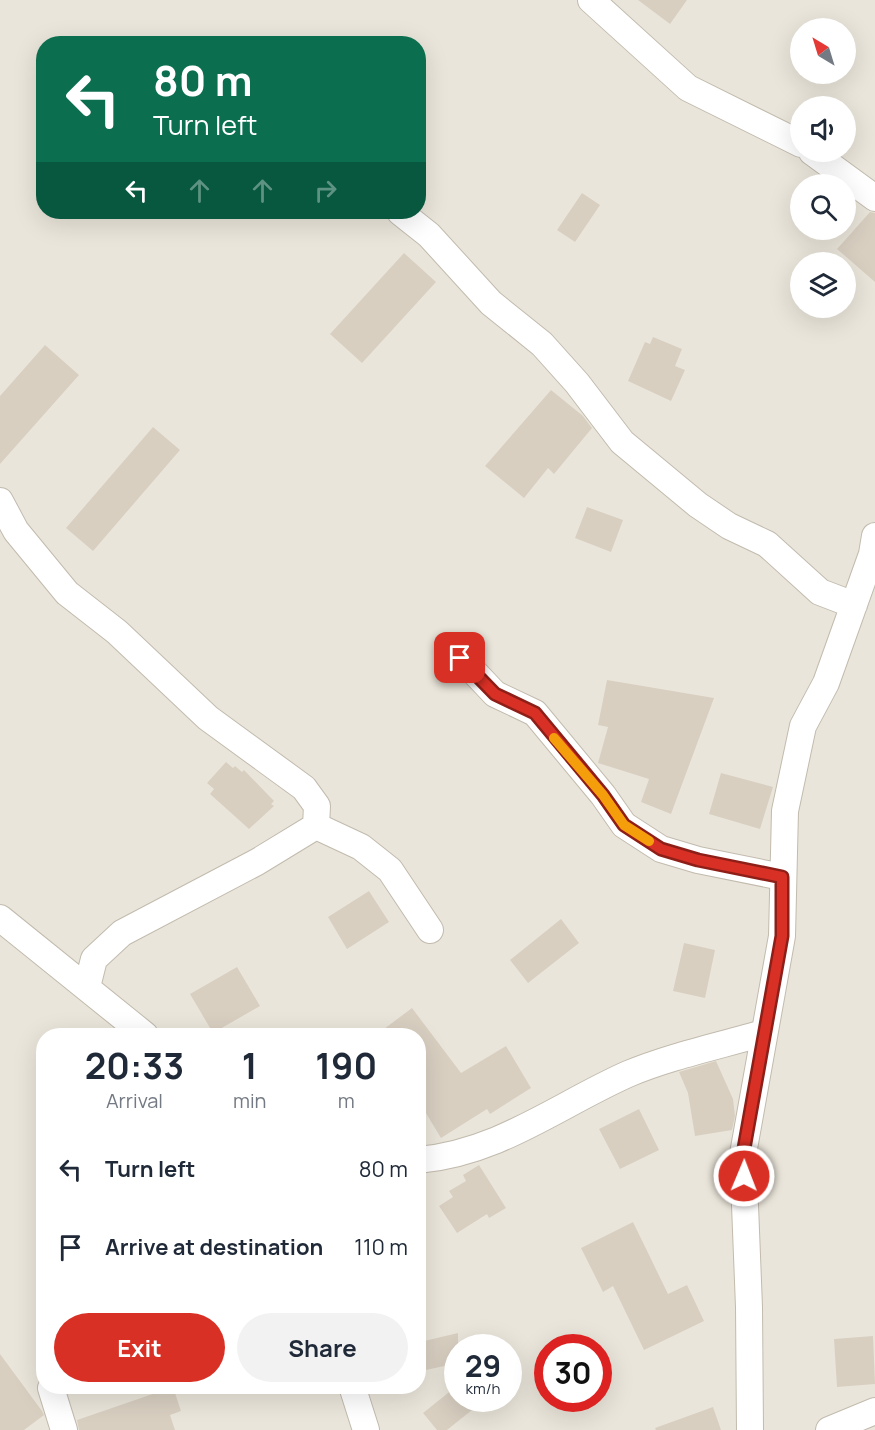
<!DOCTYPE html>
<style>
body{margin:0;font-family:Manrope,sans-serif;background:#f2f2f3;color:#1f2937;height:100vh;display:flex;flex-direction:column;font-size:22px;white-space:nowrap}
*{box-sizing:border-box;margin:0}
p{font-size:20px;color:#747a83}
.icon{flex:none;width:33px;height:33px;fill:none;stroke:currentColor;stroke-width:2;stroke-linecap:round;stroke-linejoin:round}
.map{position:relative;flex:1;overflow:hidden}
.details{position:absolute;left:36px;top:1028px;width:390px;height:366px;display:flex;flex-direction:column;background:#fff;border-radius:24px;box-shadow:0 6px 24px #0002}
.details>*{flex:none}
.banner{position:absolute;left:36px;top:36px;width:390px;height:183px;border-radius:24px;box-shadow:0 6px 24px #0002;background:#0b6e4f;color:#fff;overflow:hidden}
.needle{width:39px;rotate:322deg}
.fabs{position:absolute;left:790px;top:18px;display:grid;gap:12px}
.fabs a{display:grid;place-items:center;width:66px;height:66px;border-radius:50%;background:#fff;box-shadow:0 6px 24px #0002;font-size:30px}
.speed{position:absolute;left:444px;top:1334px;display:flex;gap:12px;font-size:30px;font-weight:700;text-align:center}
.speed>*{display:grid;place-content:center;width:78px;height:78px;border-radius:50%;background:#fff;box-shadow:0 6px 24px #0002;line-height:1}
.speed small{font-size:15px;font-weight:400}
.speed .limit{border:9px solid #d22;background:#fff;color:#111}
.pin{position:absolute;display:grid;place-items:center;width:51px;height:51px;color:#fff;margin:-26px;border-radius:12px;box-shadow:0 3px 9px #0006}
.me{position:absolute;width:66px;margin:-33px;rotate:1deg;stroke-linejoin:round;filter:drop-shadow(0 0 4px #0008)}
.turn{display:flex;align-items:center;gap:21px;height:126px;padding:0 18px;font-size:27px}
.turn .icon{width:78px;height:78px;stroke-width:2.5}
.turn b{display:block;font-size:42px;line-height:51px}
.lanes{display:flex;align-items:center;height:57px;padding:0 18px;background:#0003;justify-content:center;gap:30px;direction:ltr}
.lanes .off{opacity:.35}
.eta{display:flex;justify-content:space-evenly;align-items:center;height:102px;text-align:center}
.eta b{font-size:36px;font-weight:700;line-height:42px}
.action{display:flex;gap:12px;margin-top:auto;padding:12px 18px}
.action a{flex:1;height:69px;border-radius:36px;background:#d93025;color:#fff;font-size:24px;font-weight:700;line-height:69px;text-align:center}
.action a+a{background:#f2f2f3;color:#1f2937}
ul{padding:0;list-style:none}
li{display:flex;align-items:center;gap:18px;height:78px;padding:0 18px}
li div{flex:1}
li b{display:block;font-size:22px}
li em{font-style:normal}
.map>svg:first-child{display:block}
.residential{fill:#eae5da;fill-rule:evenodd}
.building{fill:#d8cfc1}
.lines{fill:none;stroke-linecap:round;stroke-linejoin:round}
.minor-casing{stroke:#c2bbae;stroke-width:28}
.minor{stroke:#fff;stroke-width:26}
.route-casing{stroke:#8d1f18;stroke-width:15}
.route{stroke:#d93025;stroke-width:10}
.slow{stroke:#f59e0b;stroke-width:10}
</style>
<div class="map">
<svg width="875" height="1430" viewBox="0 0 875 1430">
<rect width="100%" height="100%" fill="#f6f3ec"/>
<!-- residential -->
<path class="residential" d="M 0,0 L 875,0 L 875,1430 L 0,1430 ZM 801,28 L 846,28 L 846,74 L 801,74 ZM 44,44 L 418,44 L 418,212 L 44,212 ZM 801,106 L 846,106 L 846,152 L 801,152 ZM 801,184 L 846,184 L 846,230 L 801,230 ZM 801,262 L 846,262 L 846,308 L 801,308 ZM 44,1035 L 418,1035 L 418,1386 L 44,1386 ZM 458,1347 L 508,1347 L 508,1398 L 458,1398 ZM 548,1347 L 598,1347 L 598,1398 L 548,1398 Z"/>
<!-- building -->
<path class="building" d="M 638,0 L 687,0 L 670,24 Z
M 582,193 L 600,205 L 575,242 L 557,230 Z
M 870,212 L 875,213 L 875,282 L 837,249 Z
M 404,253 L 436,282 L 362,363 L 330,334 Z
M 653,337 L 682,349 L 675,366 L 685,370 L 671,401 L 628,381 L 645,342 L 650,344 Z
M 45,345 L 79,375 L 0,464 L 0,396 Z
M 551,390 L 583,416 L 592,428 L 554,474 L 548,468 L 524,498 L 485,466 Z
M 153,427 L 180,450 L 93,551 L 66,528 Z
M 587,507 L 623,520 L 611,552 L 575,538 Z
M 607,680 L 714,698 L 671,814 L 641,802 L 649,779 L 598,763 L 608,727 L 598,725 Z
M 226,762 L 233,768 L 235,766 L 242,772 L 244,770 L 274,801 L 271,804 L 274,806 L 249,829 L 210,794 L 214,789 L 207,783 Z
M 721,773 L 773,787 L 760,829 L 709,814 Z
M 369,891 L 389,922 L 347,949 L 328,917 Z
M 561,919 L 579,943 L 528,983 L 510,960 Z
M 684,943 L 715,950 L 705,998 L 673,991 Z
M 237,967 L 260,1006 L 213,1033 L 190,994 Z
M 412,1008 L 461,1073 L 506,1046 L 531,1088 L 490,1114 L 487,1109 L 441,1138 L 418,1100 L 418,1035 L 376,1035 Z
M 716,1061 L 733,1099 L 735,1116 L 732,1130 L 695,1136 L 688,1093 L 679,1072 Z
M 639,1109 L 659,1150 L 620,1169 L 599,1129 Z
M 479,1165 L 506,1208 L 489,1218 L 487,1214 L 457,1233 L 439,1206 L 453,1197 L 449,1191 L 466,1181 L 463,1175 Z
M 633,1222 L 668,1294 L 687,1285 L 704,1321 L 644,1350 L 613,1286 L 603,1292 L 581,1248 Z
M 458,1333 L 458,1363 L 426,1370 L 420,1342 Z
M 873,1336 L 875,1384 L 837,1387 L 834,1339 Z
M 0,1354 L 42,1411 L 44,1415 L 24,1430 L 0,1430 Z
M 458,1385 L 458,1398 L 487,1398 L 447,1430 L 437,1430 L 423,1413 Z
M 173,1387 L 181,1411 L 170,1415 L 175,1430 L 79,1430 L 77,1420 Z
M 713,1407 L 721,1430 L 656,1430 L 655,1428 Z"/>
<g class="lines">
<!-- minor casing -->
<g class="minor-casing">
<path id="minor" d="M 591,0 L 688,88 L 801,144
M 812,152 L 875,198
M 400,212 L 429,235 L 491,303 L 542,344 L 577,383 L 622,442 L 698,505 L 729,526 L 767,544 L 820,592 L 854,605
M 0,501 L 16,531 L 67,593 L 117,632 L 208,718 L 304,788 L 317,806 L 316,826 L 257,862 L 122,933 L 94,959 L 87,987
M 461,658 L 495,694 L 535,713 L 603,795 L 624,825 L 661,849 L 698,860 L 782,877
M 316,826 L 361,847 L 390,870 L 430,930
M 0,918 L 145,1035
M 418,1160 C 499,1153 558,1105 628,1074 C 671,1056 719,1046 763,1033
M 352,1386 L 366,1430
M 51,1388 L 64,1430
M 750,1430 L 749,1307 L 743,1154 L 782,936 L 785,811 L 803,726 L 826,683 L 872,554 L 875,536
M 829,1430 L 875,1411"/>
</g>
<!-- minor -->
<use href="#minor" class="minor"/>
</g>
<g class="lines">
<!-- route casing -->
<g class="route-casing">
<path id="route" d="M 460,658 L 495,694 L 535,713 L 603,795 L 624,825 L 661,849 L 698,860 L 782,877 L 782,936 L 743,1154 L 744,1176"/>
</g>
<!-- route -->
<use href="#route" class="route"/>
<!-- slow -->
<path class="slow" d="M 554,738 L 603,795 L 624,825 L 649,841"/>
</g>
</svg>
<div class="fabs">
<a><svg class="needle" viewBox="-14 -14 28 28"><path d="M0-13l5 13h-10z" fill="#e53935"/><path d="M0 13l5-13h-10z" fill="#747a83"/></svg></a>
<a><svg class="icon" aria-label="sound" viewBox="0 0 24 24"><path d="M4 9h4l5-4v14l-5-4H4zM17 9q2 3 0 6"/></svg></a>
<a><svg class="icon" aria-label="search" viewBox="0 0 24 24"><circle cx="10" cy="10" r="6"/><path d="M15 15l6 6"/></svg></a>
<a><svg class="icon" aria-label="layers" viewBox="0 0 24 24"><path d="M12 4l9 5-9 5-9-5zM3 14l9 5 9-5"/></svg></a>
</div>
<div class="speed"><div>29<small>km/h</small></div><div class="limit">30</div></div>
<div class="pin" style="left:460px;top:658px;background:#d93025"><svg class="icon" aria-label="arrive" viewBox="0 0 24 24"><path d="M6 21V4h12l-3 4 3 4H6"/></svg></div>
<svg class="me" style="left:744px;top:1176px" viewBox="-20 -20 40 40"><circle r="17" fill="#d93025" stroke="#fff" stroke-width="3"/><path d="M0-11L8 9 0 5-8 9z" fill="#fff"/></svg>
<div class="banner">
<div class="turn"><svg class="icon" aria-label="left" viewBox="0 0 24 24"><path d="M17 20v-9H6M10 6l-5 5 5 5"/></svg><div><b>80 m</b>Turn left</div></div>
<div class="lanes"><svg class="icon" aria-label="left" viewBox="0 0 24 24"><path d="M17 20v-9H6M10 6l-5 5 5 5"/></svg><svg class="icon off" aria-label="ahead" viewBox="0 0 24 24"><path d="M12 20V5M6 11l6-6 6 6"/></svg><svg class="icon off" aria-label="ahead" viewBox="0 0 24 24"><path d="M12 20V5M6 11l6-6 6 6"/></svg><svg class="icon off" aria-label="right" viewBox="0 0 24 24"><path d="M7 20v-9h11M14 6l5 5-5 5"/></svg></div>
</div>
<section class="details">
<div class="eta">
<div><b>20:33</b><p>Arrival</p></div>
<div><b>1</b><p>min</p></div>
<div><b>190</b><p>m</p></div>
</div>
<ul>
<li><svg class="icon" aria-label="left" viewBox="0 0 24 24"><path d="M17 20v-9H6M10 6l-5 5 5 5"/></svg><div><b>Turn left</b></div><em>80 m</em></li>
<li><svg class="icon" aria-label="arrive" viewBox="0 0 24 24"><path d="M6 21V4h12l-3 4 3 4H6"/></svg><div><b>Arrive at destination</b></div><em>110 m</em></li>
</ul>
<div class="action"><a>Exit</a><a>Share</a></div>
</section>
</div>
